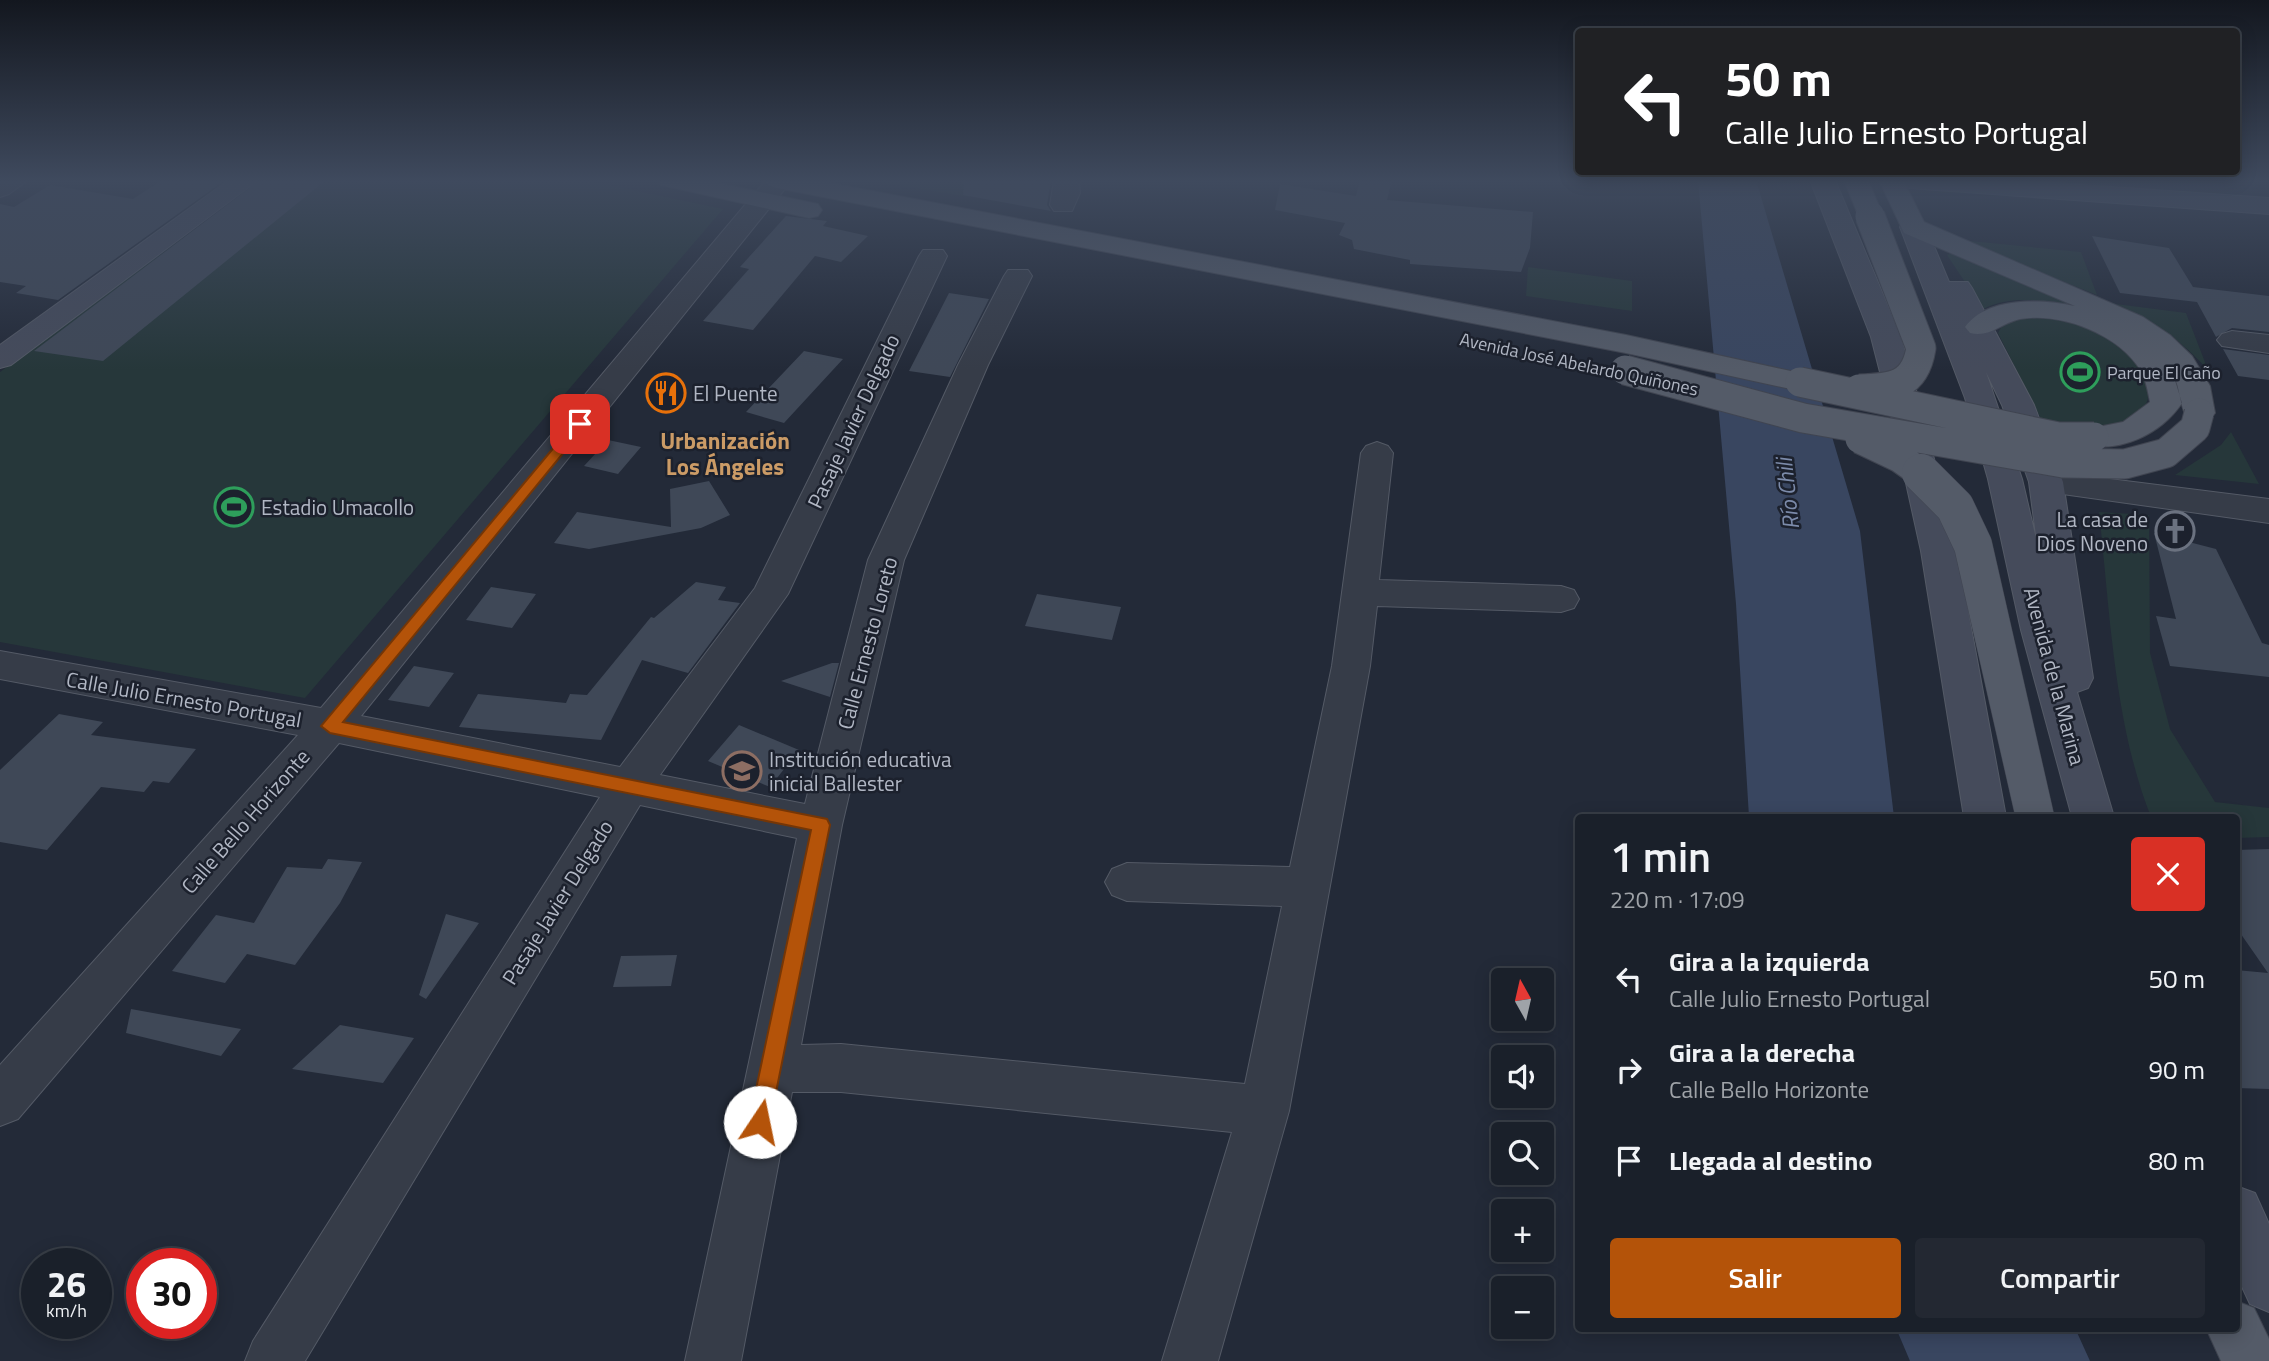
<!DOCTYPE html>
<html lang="es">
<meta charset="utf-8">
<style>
body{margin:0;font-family:"Titillium Web",sans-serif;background:#232832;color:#f1f3f6;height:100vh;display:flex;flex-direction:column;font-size:26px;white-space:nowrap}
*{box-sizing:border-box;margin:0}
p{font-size:23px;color:#9fa3a8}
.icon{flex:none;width:38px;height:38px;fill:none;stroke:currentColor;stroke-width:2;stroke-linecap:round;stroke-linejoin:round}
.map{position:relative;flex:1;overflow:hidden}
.panel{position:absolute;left:1575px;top:814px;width:665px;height:518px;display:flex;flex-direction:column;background:#1a202a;border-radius:7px;box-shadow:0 4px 18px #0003,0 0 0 2px #383e47}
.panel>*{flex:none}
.hud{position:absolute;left:1575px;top:28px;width:665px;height:147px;border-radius:7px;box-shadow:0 4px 18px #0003,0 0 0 2px #383e47;background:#202124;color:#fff;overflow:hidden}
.needle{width:46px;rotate:352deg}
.fabs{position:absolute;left:1491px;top:968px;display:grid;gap:14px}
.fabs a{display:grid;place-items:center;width:63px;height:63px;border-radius:7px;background:#1a202a;box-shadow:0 4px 18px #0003,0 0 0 2px #383e47;font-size:35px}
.speed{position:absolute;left:21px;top:1248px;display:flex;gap:14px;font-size:35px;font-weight:700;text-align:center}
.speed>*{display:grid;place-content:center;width:91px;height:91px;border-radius:50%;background:#1a202a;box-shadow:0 4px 18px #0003,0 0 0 2px #383e47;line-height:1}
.speed small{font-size:18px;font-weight:400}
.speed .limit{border:10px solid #d22;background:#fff;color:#111}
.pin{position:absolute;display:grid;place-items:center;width:60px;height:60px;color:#fff;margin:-30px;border-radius:14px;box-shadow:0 4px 10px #0006}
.me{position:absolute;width:77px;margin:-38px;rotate:11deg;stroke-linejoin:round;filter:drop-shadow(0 0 5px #0008)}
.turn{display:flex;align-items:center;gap:24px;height:147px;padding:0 35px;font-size:32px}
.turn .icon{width:91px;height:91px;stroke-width:2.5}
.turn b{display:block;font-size:49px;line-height:60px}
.round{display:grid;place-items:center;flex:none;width:74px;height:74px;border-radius:7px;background:#232832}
.headline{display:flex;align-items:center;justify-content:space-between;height:119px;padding:0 35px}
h1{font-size:42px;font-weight:600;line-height:52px}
.action{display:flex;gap:14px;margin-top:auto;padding:14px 35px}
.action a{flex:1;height:80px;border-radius:7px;background:#b45309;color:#fff;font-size:28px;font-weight:600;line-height:80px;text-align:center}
.action a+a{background:#232832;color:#f1f3f6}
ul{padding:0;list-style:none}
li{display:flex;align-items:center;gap:21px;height:91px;padding:0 35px}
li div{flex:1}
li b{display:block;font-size:26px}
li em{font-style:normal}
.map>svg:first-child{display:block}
.green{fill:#26373a}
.water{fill:#394660}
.building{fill:#3f4857}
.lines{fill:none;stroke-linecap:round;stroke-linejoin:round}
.street-casing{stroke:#545a66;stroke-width:2}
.secondary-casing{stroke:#545a66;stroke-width:2}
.primary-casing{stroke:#404551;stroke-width:2}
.street{fill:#363c48;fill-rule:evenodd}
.secondary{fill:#454b5b;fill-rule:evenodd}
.primary{fill:#545b68;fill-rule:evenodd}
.primary-bridge-far1-casing{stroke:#404551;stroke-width:31;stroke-linecap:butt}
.primary-bridge-casing{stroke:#404551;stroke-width:39;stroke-linecap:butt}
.primary-bridge-far1{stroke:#545b68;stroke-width:29}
.primary-bridge{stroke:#545b68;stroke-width:38}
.route{fill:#b45309;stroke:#753606;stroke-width:2}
.labels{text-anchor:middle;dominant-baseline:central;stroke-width:5;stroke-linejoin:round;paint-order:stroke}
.far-street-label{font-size:18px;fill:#b1b7c4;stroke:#1c212d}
.far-poi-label{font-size:18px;fill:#b1b7c4;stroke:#1c212d;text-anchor:start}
.poi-label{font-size:21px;fill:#b1b7c4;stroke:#1c212d;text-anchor:start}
.street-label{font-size:21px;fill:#b1b7c4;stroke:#1c212d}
.neighbourhood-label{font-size:23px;font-weight:bold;fill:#cb9b66;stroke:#1c212d}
.water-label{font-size:23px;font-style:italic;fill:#7c8baa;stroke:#1c212d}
</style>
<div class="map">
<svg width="2269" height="1361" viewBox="0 0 2269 1361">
<rect width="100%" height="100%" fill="#232a38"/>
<!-- green -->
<path class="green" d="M 262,180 L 584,180 L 723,209 L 305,698 L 0,642 L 0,372 Z
M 867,180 L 985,180 L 985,184 L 969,191 L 969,197 Z
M 1960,240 L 2081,252 L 2097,295 Z
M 1952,253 L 2109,319 C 2068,307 2024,289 1983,309 L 1947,255 Z
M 1528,267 L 1632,281 L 1632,311 L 1526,296 Z
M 2116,304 L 2186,313 L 2208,370 C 2182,341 2153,320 2116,304 Z
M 2034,315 C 2051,318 2071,320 2087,326 C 2128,343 2187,405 2114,425 C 2092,431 2066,426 2044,425 L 1998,333 L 2004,322 Z
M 2231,432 L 2259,484 L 2175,475 L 2221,445 Z
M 2099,512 L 2149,515 L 2150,653 L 2170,729 L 2215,802 L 2269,808 L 2269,837 L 2237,838 L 2236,817 L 2151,817 C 2114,724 2110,611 2099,512 Z"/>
<!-- water -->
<path class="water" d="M 1698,180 L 1756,180 L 1860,531 L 1894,817 L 1749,817 L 1736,604 Z
M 1896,1328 L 2075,1328 L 2090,1361 L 1910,1361 Z"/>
<!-- building -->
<path class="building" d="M 162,180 L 225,180 L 58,300 L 16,293 L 26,286 L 0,282 L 0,204 L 14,207 L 50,185 L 133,199 Z
M 260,180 L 326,180 L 103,361 L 34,351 Z
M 964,180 L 1051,180 L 1047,205 L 1051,211 L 963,195 Z
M 1360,180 L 1392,180 L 1387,200 L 1533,212 L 1530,248 L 1521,272 L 1410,264 L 1410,260 L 1354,249 L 1352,240 L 1339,235 L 1345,223 L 1275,210 L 1280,184 L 1356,196 Z
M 786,216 L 827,221 L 823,226 L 868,236 L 841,262 L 815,256 L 753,330 L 703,321 L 749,269 L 740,267 Z
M 2092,236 L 2169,248 L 2193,287 L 2269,296 L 2269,332 L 2232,328 L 2216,337 L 2197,302 L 2120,293 Z
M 949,293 L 989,299 L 950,377 L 909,371 Z
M 2223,349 L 2269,355 L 2269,380 L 2238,376 Z
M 804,351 L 843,359 L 784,423 L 746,412 Z
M 608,440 L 641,447 L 618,474 L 584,466 Z
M 709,481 L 730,515 L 701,528 L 589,549 L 554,543 L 577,512 L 671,527 L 670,489 Z
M 2154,533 L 2216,549 L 2262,643 L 2269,645 L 2269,677 L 2170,666 L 2156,616 L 2176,619 Z
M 696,582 L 726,587 L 718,600 L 740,603 L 688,673 L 642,660 L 601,740 L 459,727 L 478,694 L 566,703 L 570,694 L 587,695 L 651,617 L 654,618 Z
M 491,587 L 536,594 L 512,628 L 466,620 Z
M 1037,594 L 1121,607 L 1112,640 L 1025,626 Z
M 832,663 L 839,663 L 830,697 L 781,681 Z
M 414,666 L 454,673 L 429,707 L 388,700 Z
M 59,714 L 103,722 L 91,735 L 196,749 L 169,783 L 153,781 L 144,792 L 101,787 L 47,850 L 0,842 L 0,770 Z
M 739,725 L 799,750 L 770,787 L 708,761 Z
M 2269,849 L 2269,1089 L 2236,1088 L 2236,970 L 2268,973 L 2236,927 L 2236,850 Z
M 328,859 L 362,862 L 340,903 L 295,965 L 247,954 L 225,983 L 172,971 L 216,915 L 254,923 L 287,867 L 322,869 Z
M 446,914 L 479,923 L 426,999 L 419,995 Z
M 677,955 L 671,986 L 613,987 L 621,956 Z
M 131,1009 L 241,1029 L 221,1056 L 126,1033 Z
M 340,1025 L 414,1038 L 383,1083 L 292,1069 Z"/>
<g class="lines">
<!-- street casing -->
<g class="street-casing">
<path id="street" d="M 0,180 L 28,180 L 9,194 L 0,197 Z
M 766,180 L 792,180 L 361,716 L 620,767 L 755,588 L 919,256 L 923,250 L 943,250 L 947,256 L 788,594 L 660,775 L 805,804 L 868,560 L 958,365 L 1004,276 L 1008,270 L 1028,270 L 1032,276 L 988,365 L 904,560 L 842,825 L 801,1045 L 841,1044 L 1245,1084 L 1282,906 L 1127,901 L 1112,895 L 1105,882 L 1112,869 L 1127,863 L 1290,867 L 1332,666 L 1361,453 L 1366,446 L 1377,442 L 1388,446 L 1393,453 L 1379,580 L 1561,586 L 1574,590 L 1579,599 L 1574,608 L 1561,612 L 1377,606 L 1370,666 L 1289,1111 L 1218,1361 L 1162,1361 L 1232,1132 L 841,1092 L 792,1092 L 741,1361 L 685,1361 L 797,838 L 640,805 L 305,1361 L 245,1361 L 253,1341 L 600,797 L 339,743 L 18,1119 L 0,1126 L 0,1065 L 298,735 L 0,679 L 0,651 L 321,708 Z
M 1054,180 L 1079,180 L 1080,193 L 1072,211 L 1054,211 L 1050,205 Z
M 2232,331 L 2269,335 L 2269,353 L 2222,346 L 2217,340 L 2222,334 Z
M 2046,471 L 2269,499 L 2269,523 L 2034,490 L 2029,482 L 2034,474 Z"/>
</g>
<!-- secondary casing -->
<g class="secondary-casing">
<path id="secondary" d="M 229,180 L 258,180 L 11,365 L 0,368 L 0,345 Z
M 1810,180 L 1835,180 L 1901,337 L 1923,415 L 1957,551 L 2006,817 L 1964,817 L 1921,551 L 1891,415 L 1871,337 Z
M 1897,180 L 2010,180 L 2269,198 L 2269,214 L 1909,188 L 1900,185 Z
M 1913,219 L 1922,221 L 1926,227 L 1949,282 L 1968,282 L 1972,288 L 2034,405 L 2063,482 L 2093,678 L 2088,688 L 2077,692 L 2114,817 L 2072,817 L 2021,630 L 1988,479 L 1965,398 L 1900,227 L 1904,221 ZM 1986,372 L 2002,405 L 2029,482 L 2037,543 L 2022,479 Z
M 2236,1186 L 2255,1193 L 2269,1224 L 2269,1312 L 2250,1304 L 2236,1274 Z"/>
</g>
<!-- primary casing -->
<g class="primary-casing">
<path id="primary" d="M 658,180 L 704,180 L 818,204 L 822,210 L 818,216 L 809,218 L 661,185 Z
M 764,180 L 815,180 L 1626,335 L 1800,373 L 1811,375 L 1815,382 L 1811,389 L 1800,391 L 1626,353 L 777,188 L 768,185 Z
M 1844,180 L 1868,180 L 1883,216 L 1879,222 L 1861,222 Z
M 1879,180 L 1903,180 L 1924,222 L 2143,317 L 2170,335 L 2192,356 L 2210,386 L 2215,413 L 2210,420 L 2199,423 L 2188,420 C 2179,406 2181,389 2173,374 L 2182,403 C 2161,434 2120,454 2083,444 L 2078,437 L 2083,430 L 2123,422 L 2150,402 C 2148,392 2146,380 2141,371 C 2119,334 2061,312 2020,319 C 2001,323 1990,338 1970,333 L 1965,327 C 1987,296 2043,299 2075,306 L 1904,233 Z
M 2236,1301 L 2254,1308 L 2269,1339 L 2269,1361 L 2221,1361 L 2206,1328 L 2236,1328 Z"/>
</g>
<!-- street -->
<use href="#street" class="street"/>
<!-- secondary -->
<use href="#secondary" class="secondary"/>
<!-- primary -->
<use href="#primary" class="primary"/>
<!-- primary-bridge-far1 casing -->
<g class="primary-bridge-far1-casing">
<path id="primary-bridge-far1" d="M 1625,370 L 1803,418 L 2063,463 L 2125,464 L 2166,453 L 2195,428 L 2199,413
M 1800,382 L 2058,437 L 2094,437
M 1859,389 C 1893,388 1915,386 1921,348 L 1870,216
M 1860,439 L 1900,458 L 1924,475"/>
</g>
<!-- primary-bridge casing -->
<g class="primary-bridge-casing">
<path id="primary-bridge" d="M 1921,473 L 1955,507 L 1973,545 L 2035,817"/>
</g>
<!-- primary-bridge-far1 -->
<use href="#primary-bridge-far1" class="primary-bridge-far1"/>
<!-- primary-bridge -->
<use href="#primary-bridge" class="primary-bridge"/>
</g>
<!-- sky -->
<linearGradient id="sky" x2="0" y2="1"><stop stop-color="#13171f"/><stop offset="0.49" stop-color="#3f4a5e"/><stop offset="1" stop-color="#3f4a5e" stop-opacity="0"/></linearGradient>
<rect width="2269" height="370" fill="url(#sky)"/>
<!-- route -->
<path class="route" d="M 576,421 L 587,424 L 343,722 L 827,819 L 830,825 L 770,1122 L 767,1130 L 760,1133 L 753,1130 L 749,1122 L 811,830 L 330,733 L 321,726 Z"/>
<!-- icons -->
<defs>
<g id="stadium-ring" transform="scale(2.0125)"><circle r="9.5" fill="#1c212d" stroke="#2e9e5b" stroke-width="1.5"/><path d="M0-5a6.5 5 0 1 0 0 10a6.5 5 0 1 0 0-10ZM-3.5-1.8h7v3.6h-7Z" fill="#2e9e5b"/></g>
<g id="restaurant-ring" transform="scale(2.0125)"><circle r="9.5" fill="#1c212d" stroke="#e8710a" stroke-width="1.5"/><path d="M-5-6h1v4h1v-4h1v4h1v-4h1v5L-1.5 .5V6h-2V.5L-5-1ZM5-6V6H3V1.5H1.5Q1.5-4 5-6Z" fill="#e8710a"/></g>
<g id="church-ring" transform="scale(2.0125)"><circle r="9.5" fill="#1c212d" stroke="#6b7280" stroke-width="1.5"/><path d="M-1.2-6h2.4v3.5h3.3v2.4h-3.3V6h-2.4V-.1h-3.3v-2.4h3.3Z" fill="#6b7280"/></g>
<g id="school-ring" transform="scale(2.0125)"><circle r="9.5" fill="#1c212d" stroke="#8d6e63" stroke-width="1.5"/><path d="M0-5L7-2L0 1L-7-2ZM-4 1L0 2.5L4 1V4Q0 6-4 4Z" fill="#8d6e63"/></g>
</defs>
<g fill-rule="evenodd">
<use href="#stadium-ring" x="2080" y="372"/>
<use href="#restaurant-ring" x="666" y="393"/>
<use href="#stadium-ring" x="234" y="507"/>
<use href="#church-ring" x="2175" y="531"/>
<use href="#school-ring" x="742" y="771"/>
</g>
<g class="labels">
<!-- far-street labels -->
<g class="far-street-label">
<text transform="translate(1579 364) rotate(12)">Avenida José Abelardo Quiñones</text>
</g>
<!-- far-poi labels -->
<g class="far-poi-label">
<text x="2107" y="372">Parque El Caño</text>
</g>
<!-- poi labels -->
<g class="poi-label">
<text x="693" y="393">El Puente</text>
<text x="261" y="507">Estadio Umacollo</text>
<text x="2148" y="519" text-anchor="end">La casa de<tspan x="2148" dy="24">Dios Noveno</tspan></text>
<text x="769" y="759">Institución educativa<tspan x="769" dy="24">inicial Ballester</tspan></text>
</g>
<!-- street labels -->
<g class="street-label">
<text transform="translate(853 421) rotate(-65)">Pasaje Javier Delgado</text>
<text transform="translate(867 643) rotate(-75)">Calle Ernesto Loreto</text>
<text transform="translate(2055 676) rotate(75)">Avenida de la Marina</text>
<text transform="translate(184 699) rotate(10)">Calle Julio Ernesto Portugal</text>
<text transform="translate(245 821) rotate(-49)">Calle Bello Horizonte</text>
<text transform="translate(557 902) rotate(-58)">Pasaje Javier Delgado</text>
</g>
<!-- neighbourhood labels -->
<g class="neighbourhood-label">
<text x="725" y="440">Urbanización<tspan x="725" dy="26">Los Ángeles</tspan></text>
</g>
<!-- water labels -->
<g class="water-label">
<text transform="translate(1787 494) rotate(-96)">Río Chili</text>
</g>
</g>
</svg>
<div class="fabs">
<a><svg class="needle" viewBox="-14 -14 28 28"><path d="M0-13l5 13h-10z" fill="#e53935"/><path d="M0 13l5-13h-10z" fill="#9fa3a8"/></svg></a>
<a><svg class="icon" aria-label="sound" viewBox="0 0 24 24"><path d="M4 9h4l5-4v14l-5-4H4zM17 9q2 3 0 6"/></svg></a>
<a><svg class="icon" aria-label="search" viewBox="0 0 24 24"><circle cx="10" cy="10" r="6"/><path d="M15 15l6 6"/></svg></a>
<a>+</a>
<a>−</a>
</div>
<div class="speed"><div>26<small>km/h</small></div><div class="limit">30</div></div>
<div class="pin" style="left:580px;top:424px;background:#d93025"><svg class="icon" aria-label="arrive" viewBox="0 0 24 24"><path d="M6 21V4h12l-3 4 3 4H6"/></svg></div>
<svg class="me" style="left:760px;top:1122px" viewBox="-20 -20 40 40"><circle r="19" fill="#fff"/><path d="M0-13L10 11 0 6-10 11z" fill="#b45309"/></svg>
<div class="hud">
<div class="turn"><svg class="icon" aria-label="left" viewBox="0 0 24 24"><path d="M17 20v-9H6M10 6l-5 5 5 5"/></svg><div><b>50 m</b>Calle Julio Ernesto Portugal</div></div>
</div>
<section class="panel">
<div class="headline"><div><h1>1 min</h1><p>220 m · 17:09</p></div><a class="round" style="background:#d93025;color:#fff"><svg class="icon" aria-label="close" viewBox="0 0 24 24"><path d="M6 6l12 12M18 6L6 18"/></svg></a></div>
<ul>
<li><svg class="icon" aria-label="left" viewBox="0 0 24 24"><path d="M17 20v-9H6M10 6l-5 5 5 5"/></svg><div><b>Gira a la izquierda</b><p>Calle Julio Ernesto Portugal</p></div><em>50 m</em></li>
<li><svg class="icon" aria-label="right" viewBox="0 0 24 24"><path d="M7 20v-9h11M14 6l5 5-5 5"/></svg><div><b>Gira a la derecha</b><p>Calle Bello Horizonte</p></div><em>90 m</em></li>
<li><svg class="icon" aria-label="arrive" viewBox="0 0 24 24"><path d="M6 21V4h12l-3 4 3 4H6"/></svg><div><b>Llegada al destino</b></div><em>80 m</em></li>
</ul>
<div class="action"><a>Salir</a><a>Compartir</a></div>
</section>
</div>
